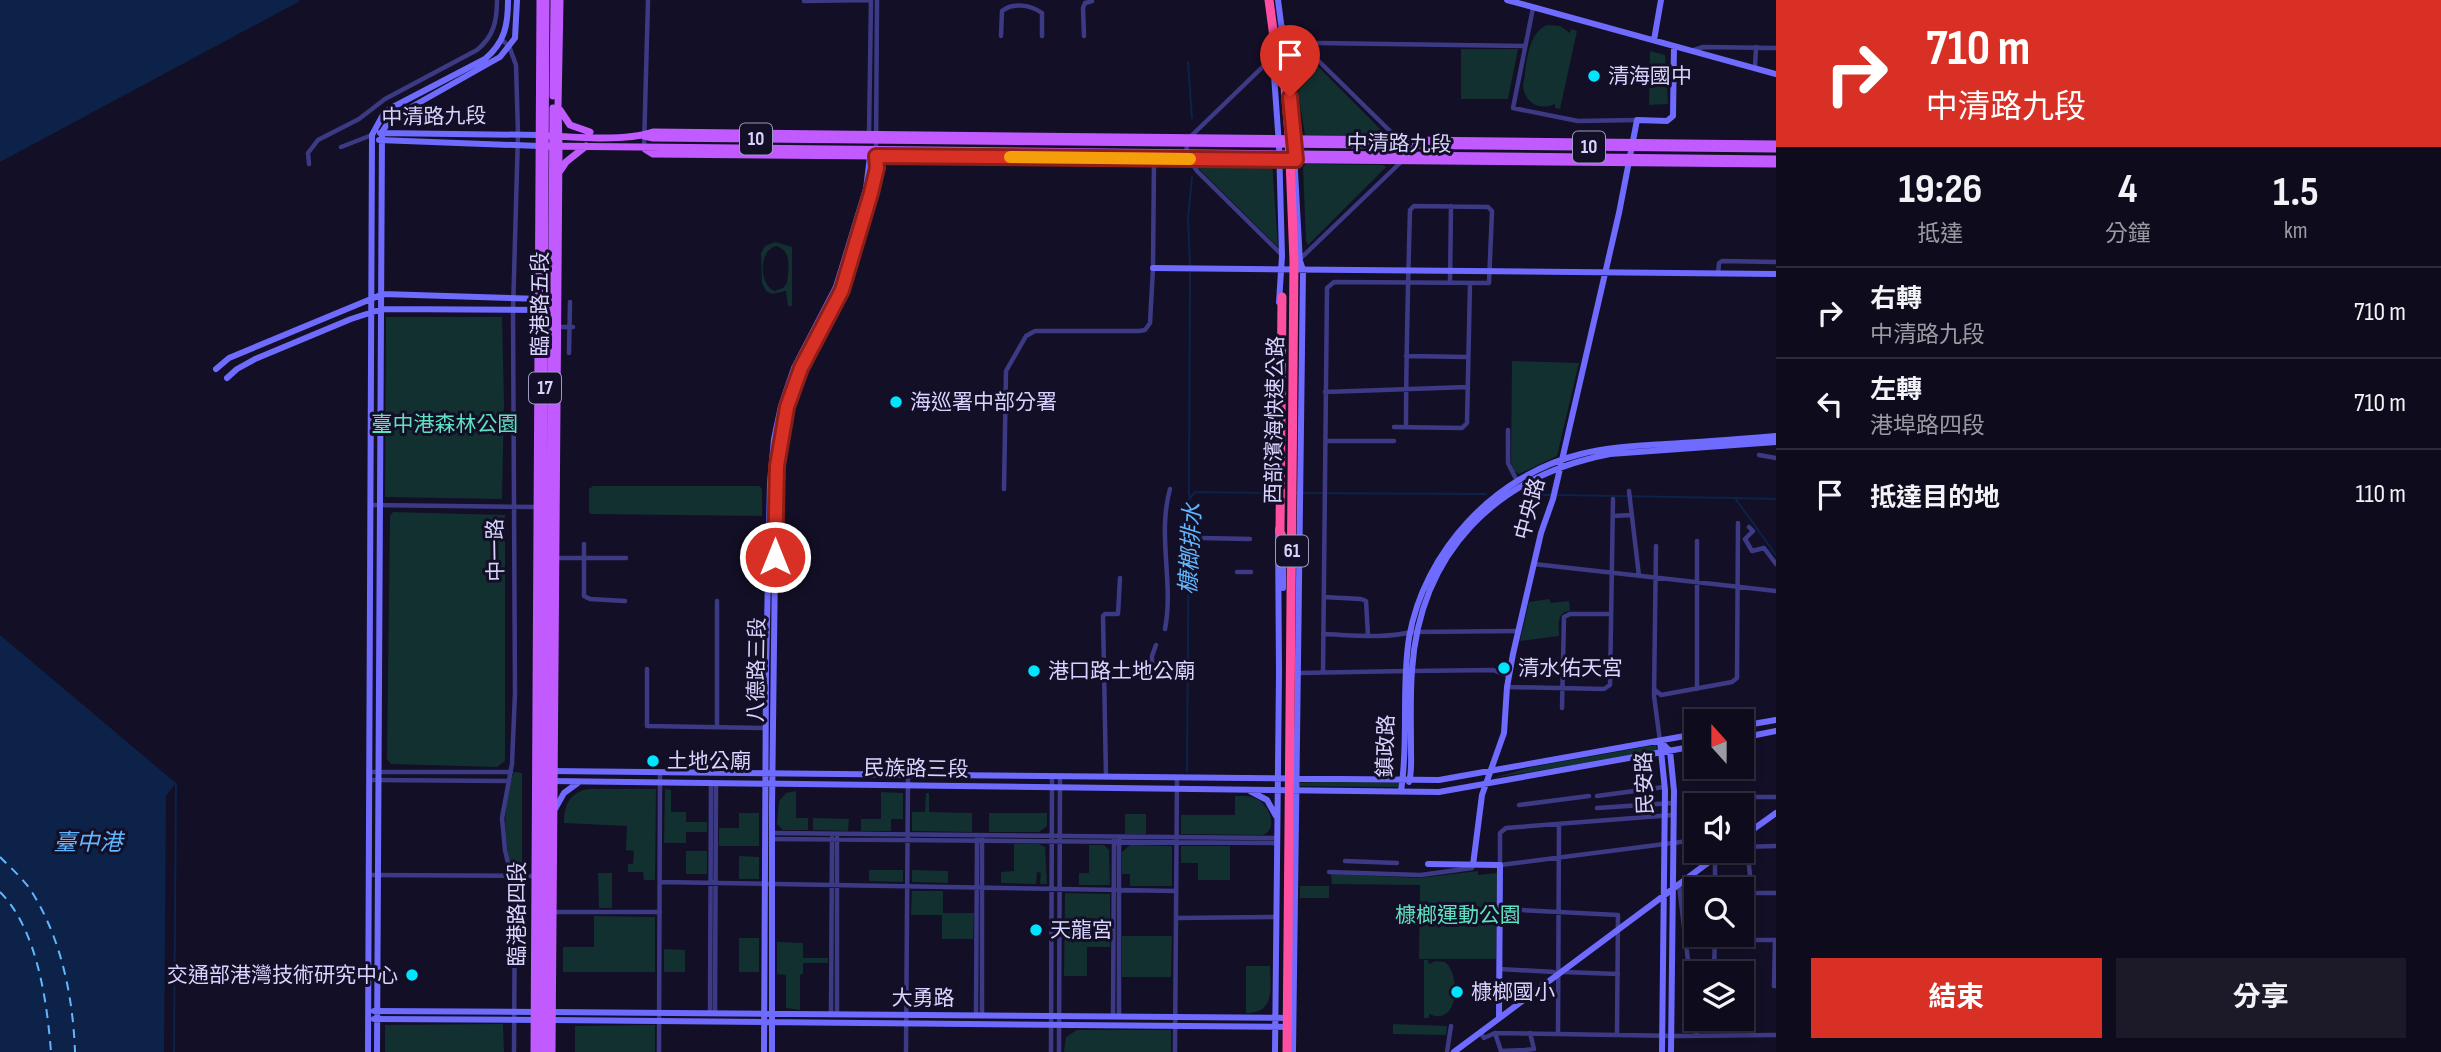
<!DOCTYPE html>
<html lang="zh-TW">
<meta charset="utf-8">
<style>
body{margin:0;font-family:"Sofia Sans Condensed","Noto Sans TC",sans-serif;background:#1c1929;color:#f1f3f6;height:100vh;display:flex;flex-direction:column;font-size:26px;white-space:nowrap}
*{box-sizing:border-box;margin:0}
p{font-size:23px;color:#9b9ba3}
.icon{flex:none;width:38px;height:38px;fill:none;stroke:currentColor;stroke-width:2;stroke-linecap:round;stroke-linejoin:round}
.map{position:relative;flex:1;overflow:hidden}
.details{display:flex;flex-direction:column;background:#0e0b1c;width:665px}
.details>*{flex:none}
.top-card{background:#d93025;color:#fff;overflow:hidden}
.needle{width:46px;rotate:339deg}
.controls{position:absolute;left:1684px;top:709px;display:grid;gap:14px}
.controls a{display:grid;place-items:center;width:70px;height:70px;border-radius:0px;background:#0e0b1c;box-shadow:0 4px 10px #0003,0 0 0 2px #2e2b3b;font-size:35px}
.pin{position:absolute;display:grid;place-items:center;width:60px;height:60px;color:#fff;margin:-72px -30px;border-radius:50% 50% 50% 0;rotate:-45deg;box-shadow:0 0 7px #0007}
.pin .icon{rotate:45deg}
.me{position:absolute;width:77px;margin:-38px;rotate:0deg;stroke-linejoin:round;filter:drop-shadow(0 0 5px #0008)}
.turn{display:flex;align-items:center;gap:24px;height:147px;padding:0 35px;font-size:32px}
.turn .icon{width:91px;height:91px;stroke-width:2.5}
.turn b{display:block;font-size:49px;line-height:60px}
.eta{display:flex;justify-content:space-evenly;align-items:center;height:119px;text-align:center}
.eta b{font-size:42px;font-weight:700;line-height:49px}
.primary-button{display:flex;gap:14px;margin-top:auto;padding:14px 35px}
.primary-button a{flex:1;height:80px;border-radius:0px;background:#d93025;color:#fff;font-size:28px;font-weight:700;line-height:80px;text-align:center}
.primary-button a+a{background:#1c1929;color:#f1f3f6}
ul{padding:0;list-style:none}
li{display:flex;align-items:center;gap:21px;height:91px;padding:0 35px;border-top:2px solid #2e2b3b}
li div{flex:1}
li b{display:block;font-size:26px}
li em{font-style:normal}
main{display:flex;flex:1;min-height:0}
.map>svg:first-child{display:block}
.green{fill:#12302f;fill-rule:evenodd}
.water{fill:#0c2248}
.pier{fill:#130f26}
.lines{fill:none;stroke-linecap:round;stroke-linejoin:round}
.stream{stroke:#0c2248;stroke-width:2}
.ferry{stroke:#62b6ff;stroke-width:2;stroke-dasharray:9 7;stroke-linecap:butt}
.street{stroke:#3d3a85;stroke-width:4.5}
.secondary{stroke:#6f6bff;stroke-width:6}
.primary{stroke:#c25bff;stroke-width:7}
.highway{stroke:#ff4fa3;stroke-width:9}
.highway-bridge{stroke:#ff4fa3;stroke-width:9}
.route-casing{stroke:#8d1f18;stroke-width:18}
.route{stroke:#d93025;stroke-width:12}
.slow{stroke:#f59e0b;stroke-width:12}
.poi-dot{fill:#00e5ff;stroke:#130f26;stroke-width:2.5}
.labels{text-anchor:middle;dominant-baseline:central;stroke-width:6;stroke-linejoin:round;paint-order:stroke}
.shield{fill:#130f26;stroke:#9e99be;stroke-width:2}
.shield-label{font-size:19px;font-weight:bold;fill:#d9d4ff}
.poi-label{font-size:21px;fill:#d9d4ff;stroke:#130f26;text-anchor:start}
.street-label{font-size:21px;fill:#d9d4ff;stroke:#130f26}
.park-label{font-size:21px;fill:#5fe0c0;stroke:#130f26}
.water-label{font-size:23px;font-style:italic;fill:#62b6ff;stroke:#130f26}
</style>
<main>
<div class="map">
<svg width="1776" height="1052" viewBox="0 0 1776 1052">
<rect width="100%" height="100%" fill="#130f26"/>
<!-- green -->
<path class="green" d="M 1547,25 L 1560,26 L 1570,33 L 1571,29 L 1577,31 L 1560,109 L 1555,108 L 1555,104 C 1539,111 1525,103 1523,86 C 1527,66 1526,34 1547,25 Z
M 1289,37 L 1387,136 L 1305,135 Z
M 1461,49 L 1518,49 L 1508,99 L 1461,99 Z
M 1650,51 L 1665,55 L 1668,104 L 1649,105 Z
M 1192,162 L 1272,162 L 1278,247 Z
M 1306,164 L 1383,165 L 1386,167 L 1308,245 L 1306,241 L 1303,167 Z
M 775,242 L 792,247 L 792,306 L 788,306 L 786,291 L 772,294 L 766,291 L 762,283 L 761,253 L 765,246 ZM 776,246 C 793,251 788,269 787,283 L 783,288 L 775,291 C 759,285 758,251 776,246 Z
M 386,317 L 502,317 L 504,403 L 502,499 L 385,497 Z
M 1512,361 L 1579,363 L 1557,456 L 1519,474 L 1514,471 L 1511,462 Z
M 593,486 L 759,486 L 762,489 L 762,516 L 591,514 L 589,512 L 589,489 Z
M 393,512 L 505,515 L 505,761 L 497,767 L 391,764 L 387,759 L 390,516 Z
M 1549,599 L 1551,603 L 1569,601 L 1570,611 C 1556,612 1559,625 1559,636 L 1520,641 L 1529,602 Z
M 1656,745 L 1657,750 L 1646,753 L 1493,778 L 1532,767 Z
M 514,772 L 522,773 L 522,872 L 512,872 C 504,839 501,805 514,772 Z
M 1339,781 L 1399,783 L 1400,783 L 1399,787 L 1298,786 L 1300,783 Z
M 590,789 L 656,789 L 655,880 L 644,880 L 643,872 L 628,872 L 628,864 L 633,864 L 634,851 L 626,850 L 627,826 L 564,823 C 564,805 570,791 590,789 Z
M 665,789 L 671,790 L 671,812 L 686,812 L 686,822 L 707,822 L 707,832 L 686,832 L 686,843 L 664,843 Z
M 796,791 L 796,818 L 808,818 L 808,830 L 783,830 L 777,824 L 779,801 L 786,793 Z
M 881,792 L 903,793 L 903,819 L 891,819 L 891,831 L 861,831 L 861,819 L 881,819 Z
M 926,793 L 929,793 L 929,812 L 972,813 L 972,832 L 912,831 L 912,812 L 925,812 Z
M 1235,796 C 1243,796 1250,795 1257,799 C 1269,805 1279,828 1263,835 L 1181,834 L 1181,815 L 1235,815 Z
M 739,813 L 759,813 L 759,846 L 719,846 L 719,828 L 739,828 Z
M 989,813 L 1047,813 L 1047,826 L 1039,832 L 989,832 Z
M 1125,814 L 1146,814 L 1146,834 L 1125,834 Z
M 813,818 L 849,819 L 848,831 L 813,830 Z
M 1014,844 L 1039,844 L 1045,847 L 1047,884 L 1040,884 L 1041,873 L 1037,872 L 1036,884 L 1001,883 L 1001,872 L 1014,871 Z
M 1089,845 L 1104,845 L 1109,850 L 1110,885 L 1079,885 L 1079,873 L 1089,873 Z
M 1130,845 L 1172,846 L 1172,886 L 1130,886 L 1130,874 L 1122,874 L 1122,852 Z
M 1181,846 L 1230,846 L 1230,880 L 1198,880 L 1198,863 L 1181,863 Z
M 686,851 L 707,851 L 707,874 L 686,874 Z
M 739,856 L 759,857 L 759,879 L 739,879 Z
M 869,870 L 903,870 L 903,882 L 869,881 Z
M 912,870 L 948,871 L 948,883 L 912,882 Z
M 1478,871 L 1478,875 L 1497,873 L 1496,959 L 1419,959 L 1420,885 L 1332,884 L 1331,874 L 1420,878 Z
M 598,873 L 612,873 L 612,908 L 599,908 Z
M 1300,886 L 1329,886 L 1329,898 L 1300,898 Z
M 912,891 L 943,891 L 943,913 L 974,913 L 973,939 L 942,939 L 942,915 L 911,915 Z
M 1065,893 L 1110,894 L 1110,947 L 1087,947 L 1087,976 L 1064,976 Z
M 594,916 L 655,917 L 655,972 L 563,972 L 563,947 L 594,947 Z
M 1122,936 L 1172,936 L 1171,977 L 1122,977 Z
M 739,938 L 759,938 L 759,972 L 739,972 Z
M 777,942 L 803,943 L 803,958 L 828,958 L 828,963 L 803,963 L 803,974 L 800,975 L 800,1010 L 786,1008 L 786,975 L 777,974 Z
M 664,949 L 685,950 L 685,972 L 664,972 Z
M 1424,960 L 1428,960 L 1429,964 L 1435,961 L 1445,962 C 1461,974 1459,1028 1429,1014 L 1429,1018 L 1424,1018 Z
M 1246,966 L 1270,966 C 1270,988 1276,1013 1246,1013 Z
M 503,1024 L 504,1052 L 385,1052 L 385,1025 Z
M 1393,1024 L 1447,1026 L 1446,1035 L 1393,1034 Z
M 655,1025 L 655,1052 L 575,1052 L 575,1026 Z
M 1077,1030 L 1171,1030 L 1171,1052 L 1064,1052 L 1066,1037 Z"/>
<!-- water -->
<path class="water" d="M 0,0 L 299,0 L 300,1 L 0,162 Z
M 0,635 L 177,784 L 175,1052 L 0,1052 Z"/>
<!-- pier -->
<path class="pier" d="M 175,784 L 173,1052 L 164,1052 L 166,796 Z"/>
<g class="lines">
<!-- stream -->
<path class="stream" d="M 1188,62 L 1192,118
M 1190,265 L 1188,218 L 1192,177
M 1294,493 L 1486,494
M 1523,495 L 1552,495
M 1558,495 L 1735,498 L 1776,555
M 1189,496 L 1190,273
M 1735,498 L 1776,499
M 1187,771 L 1189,499 L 1195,492 L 1278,493"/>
<!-- ferry -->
<path class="ferry" d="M 0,857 C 10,867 22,878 30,889 C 61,937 73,996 75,1052
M 0,892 C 37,929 47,1001 51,1052"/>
<!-- street -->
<path class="street" d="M 804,1 L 871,0
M 1533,8 L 1513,108 L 1578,121 L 1637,120
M 1282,25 L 1390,131 L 1401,146 L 1401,162 L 1301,258
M 1001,36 L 1002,11 C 1013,2 1031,5 1042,13 L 1042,36
M 1084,36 L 1083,8 L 1085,3 L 1092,1
M 502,40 L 509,46 L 516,65 L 518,134 L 513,311 L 515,693 L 512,764 L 502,818 L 505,850 L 515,893 L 514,1052
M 1694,50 L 1703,47 L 1776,48
M 1283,55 L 1298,53 L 1311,43 L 1317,43 L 1525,46
M 1274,56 L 1188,139 L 1186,153 L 1197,171 L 1282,255
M 1755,68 L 1756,47
M 869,136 L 871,0
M 341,147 L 372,135
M 644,147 L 648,0
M 876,151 L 877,0
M 309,164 L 308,153 L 318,140 L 359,119 L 385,99 L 477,50 C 494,36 497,21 497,0
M 1718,274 L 1719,263 L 1722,261 L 1776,262
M 1450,283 L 1451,206
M 556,327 L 573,327
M 569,353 L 570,302
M 1406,356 L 1468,357
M 1325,392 L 1468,387
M 1394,427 L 1462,428 L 1467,423 L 1470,283
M 1508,430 L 1508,463 L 1517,481
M 1326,441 L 1394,441
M 1759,455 L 1776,458
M 1004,489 L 1006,371 L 1026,336 L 1035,331 L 1139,331 L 1145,330 L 1150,323 L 1153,268 L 1154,159
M 1629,491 L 1639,576
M 371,505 L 538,507
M 1613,516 L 1631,515
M 1749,527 L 1753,531 L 1745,539 L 1752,551 L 1764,548 L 1776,564
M 1201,538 L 1250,539
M 584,544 L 584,596 L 590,599 L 625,601
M 1656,546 L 1654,696 L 1660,741
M 556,558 L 626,558
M 1534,564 L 1776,591
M 1237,572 L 1251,572
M 1324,597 L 1361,599 L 1366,601 L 1368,636
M 1165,629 C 1174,583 1157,535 1170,489
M 1323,634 C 1352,635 1383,639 1411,632 L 1519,631
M 647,669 L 647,726 L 765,728
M 1412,671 L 1493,670 L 1509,676
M 1299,673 L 1406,671
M 1323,673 L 1327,288 L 1334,282 L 1487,283 L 1489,283 L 1492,211 L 1488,207 L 1414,206 L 1410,210 C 1408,282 1406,355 1406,427
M 1152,676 L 1152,656 L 1156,645
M 1507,687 L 1604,689 L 1610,685 L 1613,499
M 1697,689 L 1697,541
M 1655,690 L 1661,695 L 1732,682 L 1737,678 L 1738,523
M 1562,708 L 1564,617 L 1570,614 L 1611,614
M 717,727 L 717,601
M 370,772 L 511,772
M 1106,777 L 1103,616 L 1105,614 L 1118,614 L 1120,578
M 370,780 L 509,781
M 1597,796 L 1664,787
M 1743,797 L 1776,797
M 1519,805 L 1589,796
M 1597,808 L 1673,803
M 1673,815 L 1506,828 L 1500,833 L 1500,865 L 1696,840
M 772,833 L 1277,838
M 1741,834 L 1746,839 L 1752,893
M 772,839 L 1277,843
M 1741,847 L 1776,846
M 1345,861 L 1397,863
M 1329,872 L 1421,875 L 1472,868 L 1473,865
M 369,875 L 535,876
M 660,882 L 1176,891
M 1679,885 L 1697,1036
M 1715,889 L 1715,850
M 1741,893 L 1776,893
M 1500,909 L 1618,915 L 1617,1034
M 554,912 L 660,912
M 1176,918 L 1277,917
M 1715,940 L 1776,940
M 1775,940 L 1774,986 L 1776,986
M 1499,969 L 1554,972 L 1558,975
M 1563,972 L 1618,974
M 1714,973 L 1715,934
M 710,1012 L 711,783
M 715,1012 L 716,783
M 831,1015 L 832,838
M 837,1015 L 837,837
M 976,1016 L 977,839
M 982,1016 L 982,838
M 1113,1017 L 1114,841
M 1119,1017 L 1119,839
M 1480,1032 L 1484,1038 L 1495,1033 L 1679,1036 L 1776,1035
M 1495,1033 L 1501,1051 L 1525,1050
M 1558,1033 L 1559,824
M 659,1052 L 660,773
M 906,1052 L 908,776
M 1051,1052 L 1052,778
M 1059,1052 L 1060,778
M 1175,1052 L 1177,778
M 1447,1052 L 1451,1026
M 1526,1052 L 1525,1050 L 1534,1049 L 1530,1033"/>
<!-- secondary -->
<path class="secondary" d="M 1278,0 L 1285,54
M 1507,0 L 1776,74
M 1654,40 L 1661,0
M 1272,47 L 1279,145 L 1282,256 L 1279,302
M 1292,117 L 1300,263
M 380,133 L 539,135
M 379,140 L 539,146
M 1153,268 L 1776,274
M 216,369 L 229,358 L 383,294 L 542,299
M 227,378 L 237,369 L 255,359 L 351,319 L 382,309 L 542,310
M 1283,588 L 1283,540
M 1741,726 L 1776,720
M 1741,738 L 1776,731
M 1660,741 L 1670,751 L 1674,791 L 1671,1052
M 1660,741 L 1665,790 L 1662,1052
M 550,771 L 1439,780 L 1696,734
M 551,781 L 1439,792 L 1696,746
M 1409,782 C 1412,772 1411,760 1411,750 C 1411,724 1410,697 1412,670 C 1420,552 1496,476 1610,454 L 1776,442
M 1250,791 L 1267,800 L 1276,816
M 1401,791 C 1409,741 1401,689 1409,638 C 1424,551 1495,475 1581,454 C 1608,447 1637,446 1665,444 C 1702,442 1739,439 1776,436
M 555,809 L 564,793 L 579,782
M 1741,838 L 1776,813
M 1428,864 L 1500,865 L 1499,1018
M 1473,865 L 1482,795 L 1504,733 L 1507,687 L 1513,654 L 1541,533 L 1553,499 L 1619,213 L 1637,120 L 1667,121 L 1673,116 L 1674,46
M 374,1011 L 538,1012
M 549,1012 L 1293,1018
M 374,1019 L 538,1020
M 549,1020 L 1293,1027
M 368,1052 L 372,135 L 384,113 L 391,108 L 485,59 C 505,42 508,25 508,0
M 377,1052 L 382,132 L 390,120 L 399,114 L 500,57 L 515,38 L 517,0
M 764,1052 L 766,671 L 770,483 L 774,439 L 781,406 L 794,368 L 836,287 L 866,189 L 870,156
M 772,1052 L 772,807 L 776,483 L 778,447 L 787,407 L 801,368 L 842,290 L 871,193 L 877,168 L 876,156
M 1275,1052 L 1279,673 L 1278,529
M 1293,1052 L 1303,270 L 1300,261
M 1454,1052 L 1725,850"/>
<!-- primary -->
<path class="primary" d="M 553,96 L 554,0
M 560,110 L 570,125 L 590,132
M 539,135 C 570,137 625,142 653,132 L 1776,144
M 644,136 L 653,138 L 1776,149
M 539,146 L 1776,159
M 645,149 L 653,154 L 1776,164
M 560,171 L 566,162 L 586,146
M 534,1052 L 540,0
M 540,1052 L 546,0
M 546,1052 L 553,108
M 552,1052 L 559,146 L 558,107 L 560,0"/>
<!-- highway -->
<path class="highway" d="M 1269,0 L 1276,52"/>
<!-- highway-bridge -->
<path class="highway-bridge" d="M 1282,51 L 1289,135 L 1294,261 L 1287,1052
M 1282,297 L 1280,532 L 1286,545"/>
</g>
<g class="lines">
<!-- route casing -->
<g class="route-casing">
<path id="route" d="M 775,557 L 777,466 L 787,407 L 801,368 L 842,290 L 871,193 L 877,168 L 876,156 L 1296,160 L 1290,97"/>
</g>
<!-- route -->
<use href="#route" class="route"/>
<!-- slow -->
<path class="slow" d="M 1010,157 L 1190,159"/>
</g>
<!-- markers -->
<g class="poi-dot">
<circle cx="1594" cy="76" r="7"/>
<circle cx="896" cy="402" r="7"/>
<circle cx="1504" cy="668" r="7"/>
<circle cx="1034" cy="671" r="7"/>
<circle cx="653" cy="761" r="7"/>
<circle cx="1036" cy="930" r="7"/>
<circle cx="412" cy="975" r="7"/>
<circle cx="1457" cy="992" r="7"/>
</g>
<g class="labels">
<!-- shield labels -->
<g class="shield">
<rect x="740" y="123.5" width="32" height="31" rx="5"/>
<rect x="1573" y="131.5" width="32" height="31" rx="5"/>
<rect x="529" y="372.5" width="32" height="31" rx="5"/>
<rect x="1276" y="535.5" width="32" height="31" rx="5"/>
</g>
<g class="shield-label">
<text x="756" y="139">10</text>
<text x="1589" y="147">10</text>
<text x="545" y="388">17</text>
<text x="1292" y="551">61</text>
</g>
<!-- poi labels -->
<g class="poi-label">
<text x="1608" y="76">清海國中</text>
<text x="910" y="402">海巡署中部分署</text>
<text x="1518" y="668">清水佑天宮</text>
<text x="1048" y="671">港口路土地公廟</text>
<text x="667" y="761">土地公廟</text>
<text x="1050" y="930">天龍宮</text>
<text x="398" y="975" text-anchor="end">交通部港灣技術研究中心</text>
<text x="1471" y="992">槺榔國小</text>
</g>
<!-- street labels -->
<g class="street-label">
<text transform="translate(434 117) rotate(-1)">中清路九段</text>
<text transform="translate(1399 144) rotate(1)">中清路九段</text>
<text transform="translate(540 304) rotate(-90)">臨港路五段</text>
<text transform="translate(1275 420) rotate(-89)">西部濱海快速公路</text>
<text transform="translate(1530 509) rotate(-75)">中央路</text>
<text transform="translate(496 550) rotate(-91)">中一路</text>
<text transform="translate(757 670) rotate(-89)">八德路三段</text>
<text transform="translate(1386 746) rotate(-88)">鎮政路</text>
<text transform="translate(916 769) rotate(1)">民族路三段</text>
<text transform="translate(1645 783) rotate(-92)">民安路</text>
<text transform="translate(517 914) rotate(-90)">臨港路四段</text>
<text x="923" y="998">大勇路</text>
</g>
<!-- park labels -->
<g class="park-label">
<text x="445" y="424">臺中港森林公園</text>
<text x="1458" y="915">槺榔運動公園</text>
</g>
<!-- water labels -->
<g class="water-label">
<text transform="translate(1191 549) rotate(-87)">槺榔排水</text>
<text x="88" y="843">臺中港</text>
</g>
</g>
</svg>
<div class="controls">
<a><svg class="needle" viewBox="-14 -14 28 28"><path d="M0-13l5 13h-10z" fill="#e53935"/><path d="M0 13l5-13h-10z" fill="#9b9ba3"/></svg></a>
<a><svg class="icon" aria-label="sound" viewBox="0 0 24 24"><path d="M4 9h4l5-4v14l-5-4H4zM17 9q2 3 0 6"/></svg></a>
<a><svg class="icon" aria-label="search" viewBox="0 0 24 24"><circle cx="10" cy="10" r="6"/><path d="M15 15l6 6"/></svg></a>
<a><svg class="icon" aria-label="layers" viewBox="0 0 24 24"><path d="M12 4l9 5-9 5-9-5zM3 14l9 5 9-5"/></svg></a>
</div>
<div class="pin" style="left:1290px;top:97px;background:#d93025"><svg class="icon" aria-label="arrive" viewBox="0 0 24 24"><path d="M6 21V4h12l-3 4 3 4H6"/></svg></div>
<svg class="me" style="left:775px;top:557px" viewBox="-20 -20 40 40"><circle r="17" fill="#d93025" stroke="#fff" stroke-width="3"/><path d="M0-11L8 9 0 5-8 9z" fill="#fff"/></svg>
</div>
<section class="details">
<div class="top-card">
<div class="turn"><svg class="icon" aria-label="right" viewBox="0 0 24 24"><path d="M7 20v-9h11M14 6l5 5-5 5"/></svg><div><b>710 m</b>中清路九段</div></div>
</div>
<div class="eta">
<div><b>19:26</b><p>抵達</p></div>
<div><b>4</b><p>分鐘</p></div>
<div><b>1.5</b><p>km</p></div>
</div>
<ul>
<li><svg class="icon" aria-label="right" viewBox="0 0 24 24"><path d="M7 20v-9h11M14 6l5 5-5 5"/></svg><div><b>右轉</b><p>中清路九段</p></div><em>710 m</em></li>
<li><svg class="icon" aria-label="left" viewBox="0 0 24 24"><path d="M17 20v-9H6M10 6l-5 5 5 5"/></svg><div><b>左轉</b><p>港埠路四段</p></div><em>710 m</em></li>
<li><svg class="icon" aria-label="arrive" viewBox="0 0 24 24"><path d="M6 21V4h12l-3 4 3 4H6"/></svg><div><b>抵達目的地</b></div><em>110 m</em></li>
</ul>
<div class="primary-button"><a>結束</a><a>分享</a></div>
</section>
</main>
